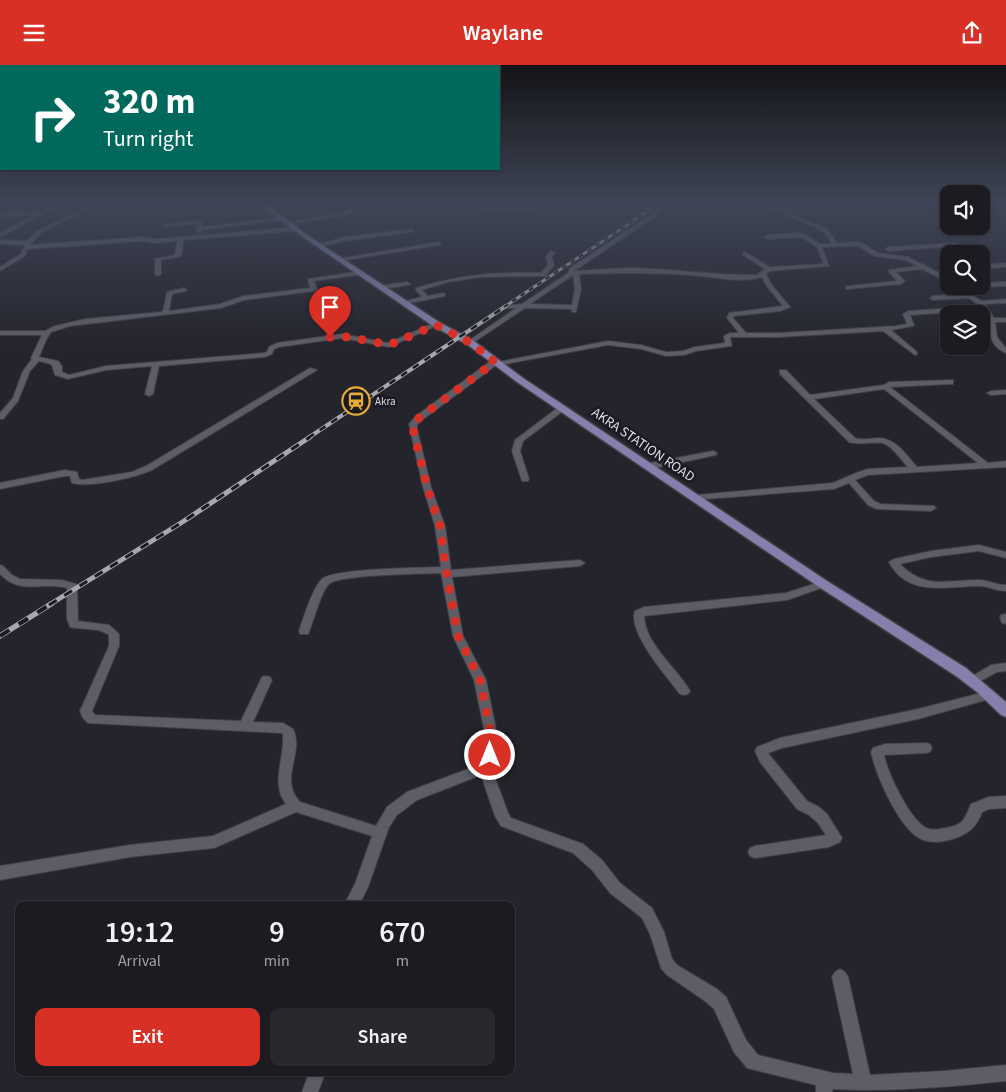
<!DOCTYPE html>
<style>
body{margin:0;font-family:"Source Sans 3",sans-serif;background:#28282e;color:#f1f3f6;height:100vh;display:flex;flex-direction:column;font-size:19px;white-space:nowrap}
*{box-sizing:border-box;margin:0}
p{font-size:16px;color:#a0a1a5}
.icon{flex:none;width:28px;height:28px;fill:none;stroke:currentColor;stroke-width:2;stroke-linecap:round;stroke-linejoin:round}
.map{position:relative;flex:1;overflow:hidden}
.details{position:absolute;left:15px;top:836px;width:500px;height:175px;display:flex;flex-direction:column;background:#1b1b21;border-radius:10px;box-shadow:0 1px 4px #0004,0 0 0 1px #39393f}
.details>*{flex:none}
.banner{position:absolute;left:0px;top:0px;width:500px;height:105px;box-shadow:0 1px 4px #0004,0 0 0 1px #39393f;background:#00695c;color:#fff;overflow:hidden}
.tools{position:absolute;left:940px;top:120px;display:grid;gap:10px}
.tools a{display:grid;place-items:center;width:50px;height:50px;border-radius:10px;background:#1b1b21;box-shadow:0 1px 4px #0004,0 0 0 1px #39393f;font-size:25px}
.pin{position:absolute;display:grid;place-items:center;width:42px;height:42px;color:#fff;margin:-51px -21px;border-radius:50% 50% 50% 0;rotate:-45deg;box-shadow:0 0 5px #0007}
.pin .icon{rotate:45deg}
.me{position:absolute;width:55px;margin:-28px;rotate:0deg;stroke-linejoin:round;filter:drop-shadow(0 0 4px #0008)}
.turn{display:flex;align-items:center;gap:18px;height:105px;padding:0 20px;font-size:22px}
.turn .icon{width:65px;height:65px;stroke-width:2.5}
.turn b{display:block;font-size:35px;line-height:42px}
.eta{display:flex;justify-content:space-evenly;align-items:center;height:85px;text-align:center}
.eta b{font-size:30px;font-weight:600;line-height:35px}
.cta{display:flex;gap:10px;margin-top:auto;padding:10px 20px}
.cta a{flex:1;height:58px;border-radius:10px;background:#d93025;color:#fff;font-size:20px;font-weight:600;line-height:58px;text-align:center}
.cta a+a{background:#28282e;color:#f1f3f6}
header{display:flex;justify-content:space-between;align-items:center;height:65px;padding:0 20px;background:#d93025;color:#fff;font-size:22px;font-weight:600}
.map>svg:first-child{display:block}
.lines{fill:none;stroke-linecap:round;stroke-linejoin:round}
.minor-casing{stroke:#403f46;stroke-width:2}
.major-casing{stroke:#403f46;stroke-width:3}
.minor{fill:#5d5d66;fill-rule:evenodd}
.major{fill:#8580ab;fill-rule:evenodd}
.rail-far3-casing{stroke:#a7a7ad;stroke-width:3}
.rail-far2-casing{stroke:#a7a7ad;stroke-width:4}
.rail-far1-casing{stroke:#a7a7ad;stroke-width:5}
.rail-casing{stroke:#a7a7ad;stroke-width:5.5}
.rail-far3{stroke:#1b1a22;stroke-width:2;stroke-dasharray:5;stroke-linecap:butt}
.rail-far2{stroke:#1b1a22;stroke-width:2.5;stroke-dasharray:7;stroke-linecap:butt}
.rail-far1{stroke:#1b1a22;stroke-width:3;stroke-dasharray:9;stroke-linecap:butt}
.rail{stroke:#1b1a22;stroke-width:4;stroke-dasharray:11;stroke-linecap:butt}
.route{stroke:#d93025;stroke-width:9;stroke-dasharray:0 16.2}
.labels{text-anchor:middle;dominant-baseline:central;stroke-width:5;stroke-linejoin:round;paint-order:stroke}
.far-poi-label{font-size:11px;fill:#dfdfe4;stroke:#1b1a22;text-anchor:start}
.street-label{font-size:14px;fill:#dfdfe4;stroke:#1b1a22}
</style>
<header><svg class="icon" aria-label="menu" viewBox="0 0 24 24"><path d="M4 6h16M4 12h16M4 18h16"/></svg>Waylane<svg class="icon" aria-label="share" viewBox="0 0 24 24"><path d="M12 15V3M7 8l5-5 5 5M5 13v7h14v-7"/></svg></header>
<div class="map">
<svg width="1006" height="1027" viewBox="0 0 1006 1027">
<rect width="100%" height="100%" fill="#24242c"/>
<g class="lines">
<!-- minor casing -->
<g class="minor-casing">
<path id="minor" d="M 54,140 L 59,140 L 0,172 L 0,168 L 35,150 L 0,152 L 0,148 L 39,147 Z
M 91,140 L 96,140 L 41,168 L 30,180 L 143,172 L 156,174 L 296,162 L 299,164 L 296,166 L 183,175 L 182,189 L 179,192 L 161,195 L 161,209 L 158,211 L 155,209 L 155,194 L 175,190 L 177,176 L 156,178 L 143,176 L 28,184 L 25,191 L 0,206 L 0,202 L 21,189 L 25,180 L 0,179 L 0,175 L 27,176 L 37,166 Z
M 350,140 L 362,140 L 353,142 L 353,146 L 349,149 L 287,160 L 284,158 L 347,146 Z
M 485,140 L 489,140 L 491,144 L 547,140 L 551,141 L 491,148 L 486,146 Z
M 663,140 L 668,140 L 656,151 L 574,206 C 594,205 613,203 633,203 C 673,204 713,210 753,210 L 757,210 L 765,204 L 743,190 L 743,188 L 745,187 L 770,202 L 824,199 L 817,182 L 801,172 L 767,174 L 764,172 L 767,170 L 802,168 L 820,179 L 832,179 L 823,166 L 763,140 L 768,140 L 777,143 L 803,140 L 782,145 L 827,164 L 837,178 L 858,177 L 866,180 L 878,188 L 908,192 L 949,213 L 949,218 L 922,204 L 896,207 L 905,216 L 901,219 L 846,224 L 846,222 L 848,221 L 897,216 L 889,207 L 889,205 L 917,201 L 905,195 L 874,191 L 858,181 L 822,182 L 829,201 L 770,206 L 766,209 L 771,219 L 790,242 L 780,246 L 734,251 L 733,253 L 746,268 L 779,268 L 896,261 L 907,259 L 903,249 L 908,246 L 980,241 L 969,233 L 933,235 L 930,233 L 933,231 L 964,229 L 953,221 L 960,221 L 981,236 L 1006,234 L 1006,238 L 985,239 L 994,253 L 1006,253 L 1006,257 L 995,257 L 997,272 L 1006,283 L 1006,288 C 983,278 995,261 983,245 L 910,250 L 914,260 L 913,261 L 891,265 L 917,287 L 917,289 L 915,290 L 883,266 L 779,272 L 731,272 L 730,273 L 732,280 L 731,281 L 696,286 L 684,290 L 666,291 L 641,284 L 608,280 L 495,301 L 422,355 L 417,360 L 417,364 L 431,422 L 445,461 L 451,505 L 580,495 L 585,498 L 580,501 L 452,512 L 463,571 L 486,615 L 499,679 L 497,690 L 490,699 L 508,748 L 511,753 L 583,779 L 602,795 L 620,818 L 652,843 L 664,867 L 672,894 L 677,900 L 717,924 L 726,932 L 746,975 L 758,990 L 833,1008 L 853,1009 L 832,912 L 835,907 L 840,904 L 845,907 L 848,912 L 870,1010 L 944,1006 L 1006,1000 L 1006,1016 C 948,1022 890,1027 833,1024 L 832,1027 L 816,1027 L 816,1020 L 747,1003 L 734,987 L 714,944 L 705,936 L 667,910 L 661,903 L 650,869 L 642,853 L 610,828 L 592,805 L 573,788 L 501,761 L 495,751 L 481,710 L 417,735 L 397,750 L 389,762 L 368,822 L 359,840 L 344,840 L 355,819 L 372,771 L 296,747 L 214,783 L 130,792 L 0,815 L 0,801 L 130,780 L 213,771 L 286,739 C 270,718 285,693 283,669 L 281,668 L 88,658 L 83,653 L 80,646 L 109,581 L 109,570 C 98,562 83,565 70,562 L 67,554 L 67,523 C 42,516 21,531 0,509 L 0,500 L 3,501 L 12,510 L 20,514 L 62,515 L 76,519 L 77,521 L 78,556 L 109,560 L 119,569 L 119,581 L 92,646 L 95,650 L 241,656 L 262,612 L 266,611 L 270,612 L 272,615 L 253,657 L 283,658 L 293,664 C 305,688 278,713 300,737 L 376,761 L 387,742 L 407,727 L 473,702 L 485,688 L 487,679 L 474,615 L 453,571 L 441,508 C 423,509 340,509 329,519 C 320,528 314,556 308,569 L 300,569 L 299,566 C 303,554 313,522 322,514 C 335,503 420,503 441,502 L 435,461 L 423,422 L 409,359 L 416,351 L 492,295 L 498,297 L 608,276 L 641,280 L 666,287 L 683,286 L 695,282 L 725,278 L 724,271 L 730,268 L 739,268 L 727,253 L 729,248 L 783,241 L 766,220 L 762,212 C 739,219 712,211 688,210 C 651,207 616,208 579,209 L 581,224 L 576,247 L 572,247 L 571,244 L 525,243 L 471,279 L 467,279 L 467,277 L 516,243 L 503,243 L 503,241 L 522,239 L 568,208 L 570,203 L 652,149 ZM 573,210 L 575,224 L 572,240 L 530,239 Z
M 281,152 L 283,155 L 202,165 L 199,168 L 196,166 L 197,159 L 165,162 L 162,160 L 200,155 L 203,157 L 202,162 Z
M 411,164 L 413,165 L 413,167 L 344,176 L 319,182 L 316,180 L 344,172 Z
M 438,177 L 441,179 L 440,180 L 340,196 L 337,194 Z
M 956,178 L 959,180 L 958,181 L 888,186 L 885,184 L 888,182 Z
M 551,186 L 556,187 L 552,192 L 554,200 L 545,211 L 480,212 L 448,217 L 422,225 L 428,231 L 443,228 L 445,229 L 445,231 L 405,239 L 402,237 L 422,232 L 416,225 L 416,223 C 457,210 498,206 541,208 L 548,200 L 546,192 Z
M 1006,198 L 1006,202 L 981,204 L 981,200 Z
M 362,206 L 364,207 L 364,209 L 314,216 L 317,224 L 314,226 L 244,235 L 221,243 L 70,261 L 51,267 L 46,275 L 39,292 L 58,296 L 62,301 L 62,307 L 69,310 L 106,301 L 264,288 L 267,287 L 269,282 L 277,278 L 342,269 L 388,278 L 434,258 L 438,258 L 438,260 L 389,282 L 342,273 L 279,282 L 274,284 L 272,289 L 265,292 L 159,301 L 153,329 L 149,331 L 145,329 L 152,301 L 106,305 L 68,314 L 55,310 C 51,296 53,300 39,296 L 30,306 L 18,336 L 3,354 L 0,354 L 0,348 L 13,333 L 23,306 L 32,294 L 31,293 L 42,270 L 0,270 L 0,266 L 45,266 L 55,261 L 85,254 L 161,247 L 163,246 L 167,227 L 184,223 L 187,225 L 186,226 L 172,229 L 169,246 L 220,239 L 243,231 L 310,223 L 308,214 Z
M 407,217 L 410,219 L 409,220 L 383,224 L 380,222 L 383,220 Z
M 1006,217 L 1006,221 L 981,222 L 979,221 L 981,221 L 981,218 Z
M 310,303 L 317,305 L 152,405 C 133,413 91,423 72,418 L 70,411 L 65,411 L 0,424 L 0,418 L 65,405 L 77,407 L 79,414 L 82,415 L 132,407 L 146,401 Z
M 780,305 L 786,305 L 810,330 L 884,320 L 889,317 L 953,315 L 953,319 L 950,319 L 890,322 L 988,398 L 1006,396 L 1006,402 L 868,410 L 855,415 L 874,436 L 881,439 L 934,441 L 936,443 L 931,446 L 876,444 L 868,440 L 849,418 L 834,424 L 693,435 L 692,433 L 693,431 L 696,430 L 833,418 L 856,408 L 868,404 L 908,402 C 901,395 894,383 885,379 C 875,375 862,381 849,377 L 780,309 ZM 884,324 L 978,398 L 917,402 C 906,390 897,374 879,373 C 871,373 863,376 855,373 L 814,334 Z
M 1006,325 L 1006,329 L 991,330 L 987,328 L 991,326 Z
M 560,341 L 563,341 L 567,343 L 523,376 L 520,386 L 529,414 L 528,416 L 522,416 L 512,386 L 515,375 Z
M 713,386 L 717,388 L 716,390 L 650,404 L 646,401 L 650,398 Z
M 979,480 L 1006,487 L 1006,493 L 979,486 L 931,492 L 900,499 C 925,525 947,515 979,515 C 988,515 996,520 1006,520 L 1006,526 C 996,526 988,521 979,521 C 947,521 908,533 889,497 L 894,494 L 931,486 Z
M 823,516 L 827,517 L 828,519 L 827,521 L 787,535 L 644,551 C 645,579 677,603 690,626 L 688,629 L 684,630 L 680,629 C 668,613 627,567 635,546 L 644,542 L 786,528 Z
M 1005,549 L 1006,550 L 1006,559 L 1002,558 L 1000,553 L 1001,550 Z
M 1006,598 L 1006,606 L 997,607 L 973,620 L 969,619 L 967,616 L 969,613 L 991,600 Z
M 989,626 L 993,627 L 995,630 L 993,633 L 918,654 L 782,683 L 768,688 L 807,736 L 819,742 L 827,749 L 842,773 L 840,777 L 829,782 L 755,793 L 750,791 L 748,787 L 750,783 L 755,781 L 826,770 L 817,757 L 809,750 L 797,744 L 760,697 L 755,686 L 757,682 L 780,673 L 918,644 Z
M 926,678 L 930,679 L 932,683 L 930,687 L 926,688 L 884,690 C 888,709 909,753 926,763 C 932,766 939,764 945,763 C 964,760 964,755 971,739 L 989,732 L 1006,731 L 1006,743 L 989,744 L 982,747 C 977,762 968,769 953,774 C 942,777 929,779 919,773 C 898,761 876,710 871,687 L 873,683 L 885,679 Z
M 309,1008 L 325,1008 L 318,1027 L 302,1027 Z"/>
</g>
<!-- major casing -->
<g class="major-casing">
<path id="major" d="M 260,140 L 267,140 L 310,172 L 439,257 L 474,276 L 523,313 L 827,516 L 966,603 L 1006,637 L 1006,652 L 1001,650 L 977,627 L 956,611 L 819,522 L 517,317 L 468,280 L 433,261 L 306,174 Z"/>
</g>
<!-- minor -->
<use href="#minor" class="minor"/>
<!-- major -->
<use href="#major" class="major"/>
<!-- rail-far3 casing -->
<g class="rail-far3-casing">
<path id="rail-far3" d="M 504,242 L 657,140"/>
</g>
<!-- rail-far2 casing -->
<g class="rail-far2-casing">
<path id="rail-far2" d="M 308,373 L 506,241"/>
</g>
<!-- rail-far1 casing -->
<g class="rail-far1-casing">
<path id="rail-far1" d="M 49,540 L 184,456 L 310,372"/>
</g>
<!-- rail casing -->
<g class="rail-casing">
<path id="rail" d="M 0,571 L 51,539"/>
</g>
<!-- rail-far3 -->
<use href="#rail-far3" class="rail-far3"/>
<!-- rail-far2 -->
<use href="#rail-far2" class="rail-far2"/>
<!-- rail-far1 -->
<use href="#rail-far1" class="rail-far1"/>
<!-- rail -->
<use href="#rail" class="rail"/>
</g>
<!-- sky -->
<linearGradient id="sky" x2="0" y2="1"><stop stop-color="#141418"/><stop offset="0.49" stop-color="#3f4556"/><stop offset="1" stop-color="#3f4556" stop-opacity="0"/></linearGradient>
<rect width="1006" height="283" fill="url(#sky)"/>
<g class="lines">
<!-- route -->
<path class="route" d="M 330,272 L 349,272 L 389,280 L 436,260 L 471,278 L 495,297 L 419,353 L 413,359 L 413,364 L 427,422 L 440,461 L 446,505 L 458,571 L 480,615 L 493,679 L 490,690"/>
</g>
<!-- icons -->
<defs>
<g id="station-ring" transform="scale(1.4375)"><circle r="9.5" fill="#1b1a22" stroke="#e8ab37" stroke-width="1.5"/><path d="M-3-6H3Q5-6 5-4V2Q5 4 3 4L4.5 6H3L1.5 4h-3L-3 6H-4.5L-3 4Q-5 4-5 2V-4Q-5-6-3-6ZM-3.5-4v3h7v-3ZM-3.5 1v1.5H-2V1ZM2 1v1.5H3.5V1Z" fill="#e8ab37"/></g>
</defs>
<g fill-rule="evenodd">
<use href="#station-ring" x="356" y="336"/>
</g>
<g class="labels">
<!-- far-poi labels -->
<g class="far-poi-label">
<text x="375" y="336">Akra</text>
</g>
<!-- street labels -->
<g class="street-label">
<text transform="translate(643 380) rotate(34)">AKRA STATION ROAD</text>
</g>
</g>
</svg>
<div class="tools">
<a><svg class="icon" aria-label="sound" viewBox="0 0 24 24"><path d="M4 9h4l5-4v14l-5-4H4zM17 9q2 3 0 6"/></svg></a>
<a><svg class="icon" aria-label="search" viewBox="0 0 24 24"><circle cx="10" cy="10" r="6"/><path d="M15 15l6 6"/></svg></a>
<a><svg class="icon" aria-label="layers" viewBox="0 0 24 24"><path d="M12 4l9 5-9 5-9-5zM3 14l9 5 9-5"/></svg></a>
</div>
<div class="pin" style="left:330px;top:272px;background:#d93025"><svg class="icon" aria-label="arrive" viewBox="0 0 24 24"><path d="M6 21V4h12l-3 4 3 4H6"/></svg></div>
<svg class="me" style="left:490px;top:690px" viewBox="-20 -20 40 40"><circle r="17" fill="#d93025" stroke="#fff" stroke-width="3"/><path d="M0-11L8 9 0 5-8 9z" fill="#fff"/></svg>
<div class="banner">
<div class="turn"><svg class="icon" aria-label="right" viewBox="0 0 24 24"><path d="M7 20v-9h11M14 6l5 5-5 5"/></svg><div><b>320 m</b>Turn right</div></div>
</div>
<section class="details">
<div class="eta">
<div><b>19:12</b><p>Arrival</p></div>
<div><b>9</b><p>min</p></div>
<div><b>670</b><p>m</p></div>
</div>
<div class="cta"><a>Exit</a><a>Share</a></div>
</section>
</div>
